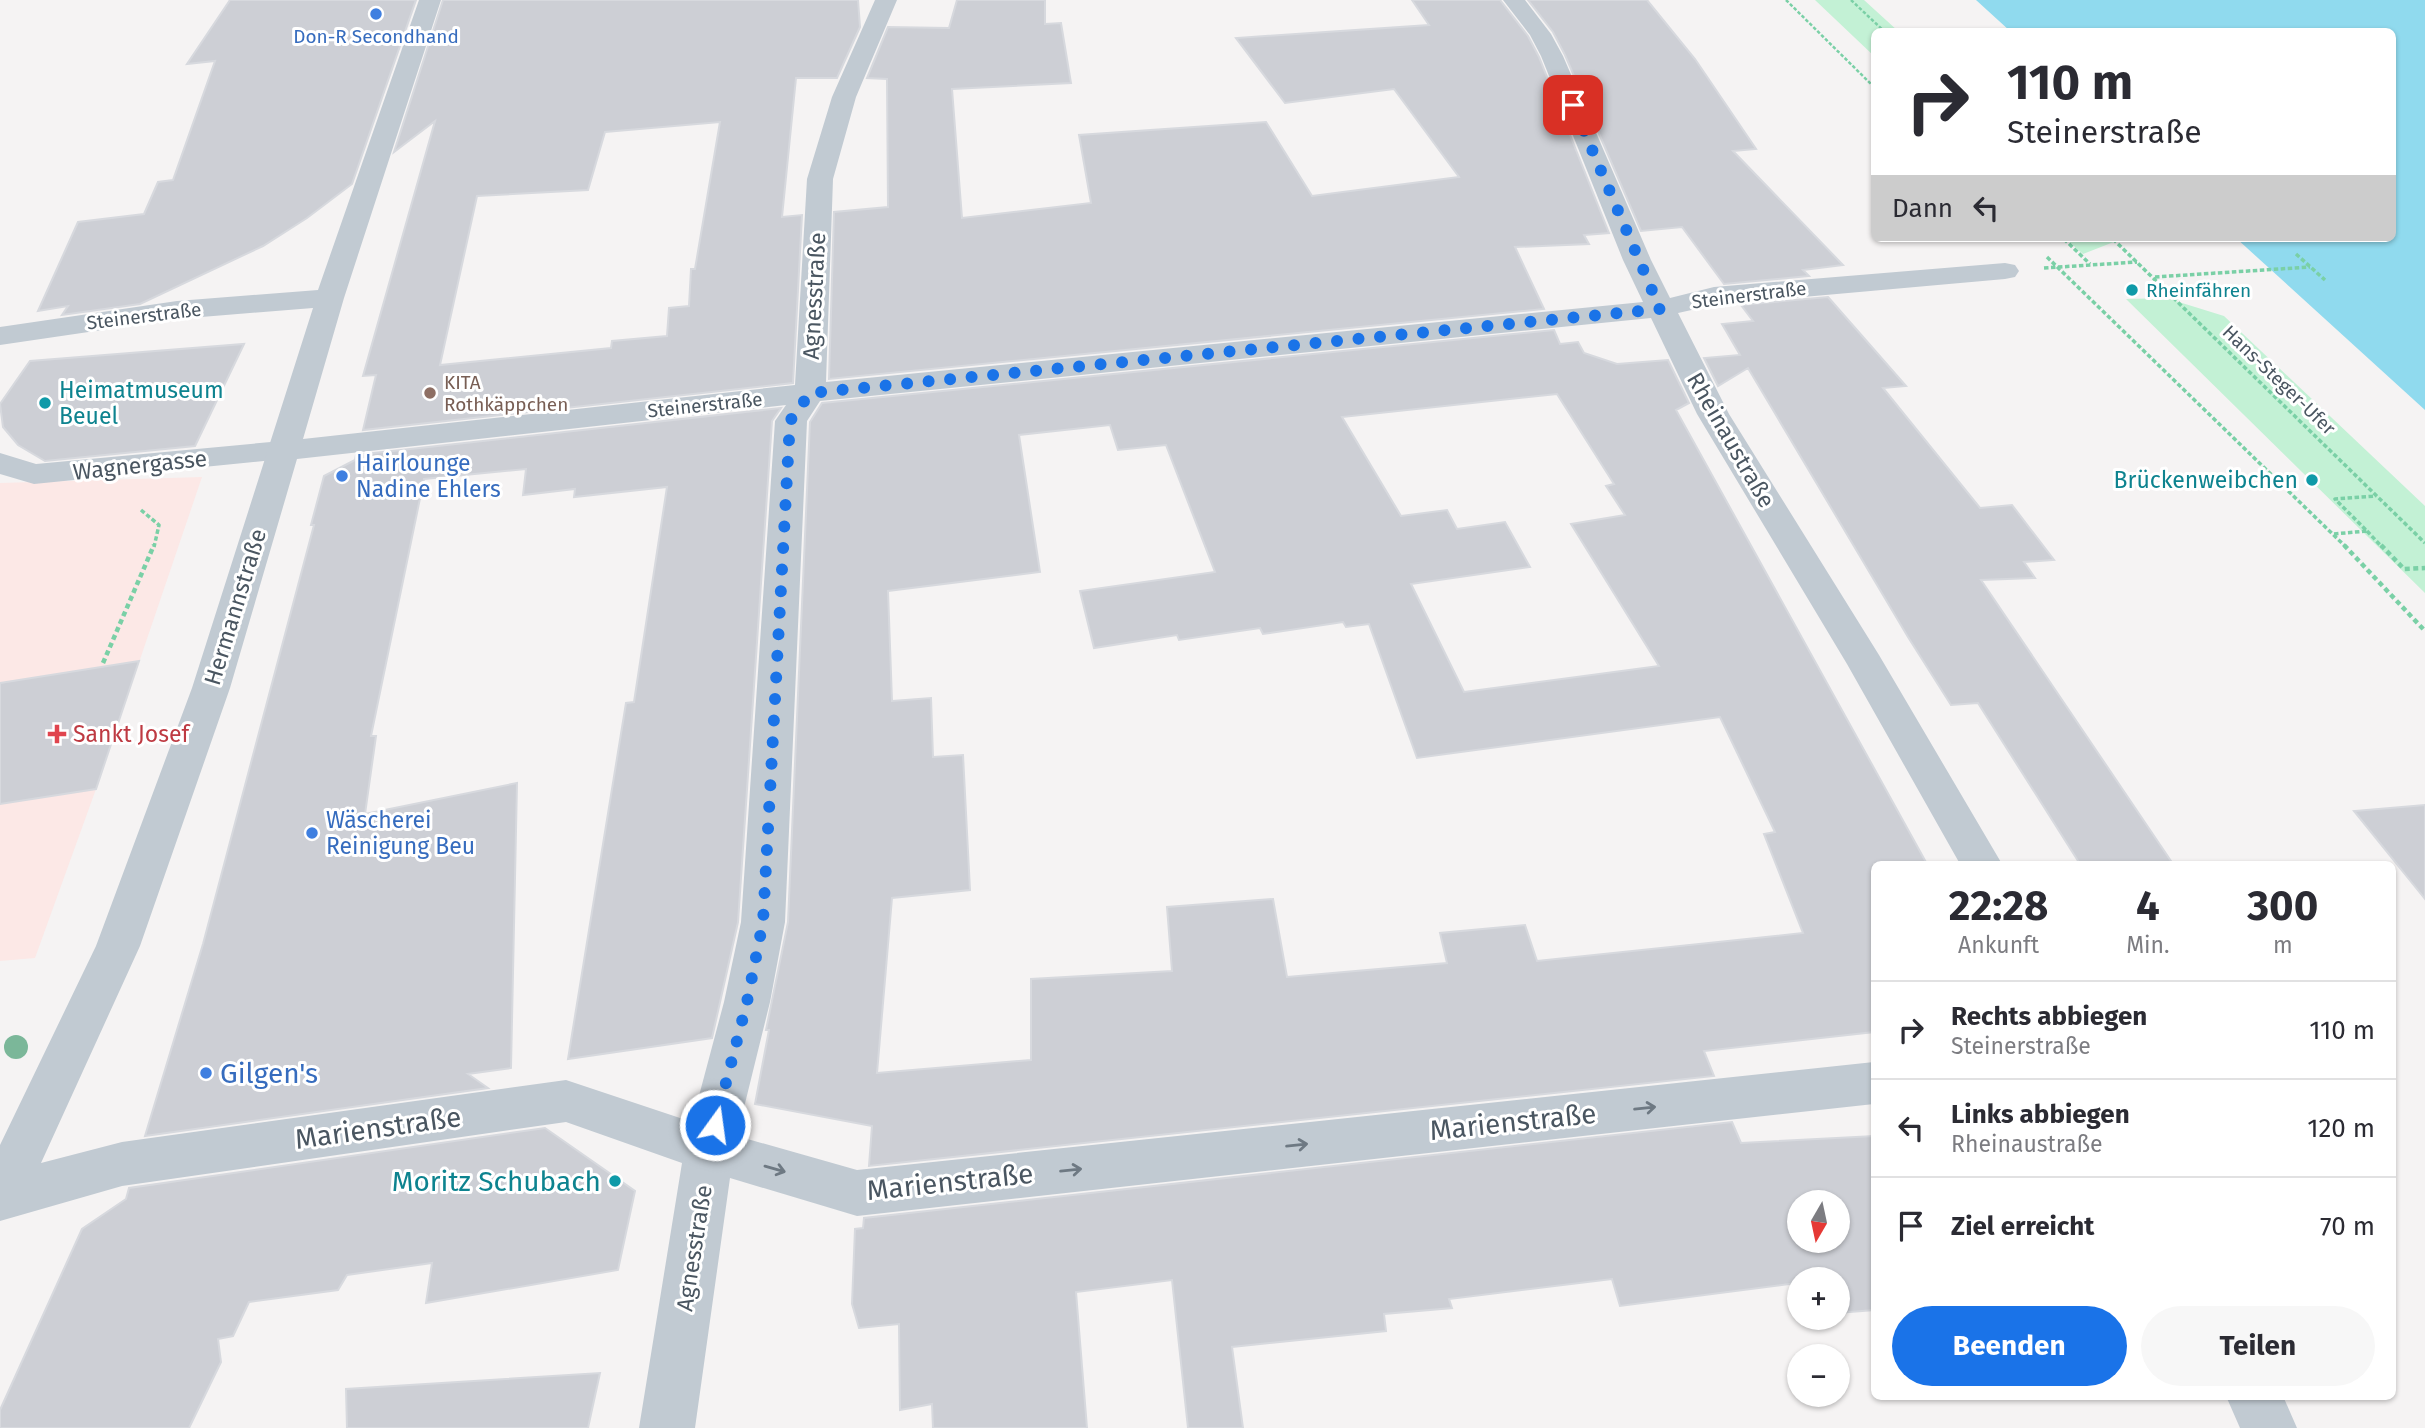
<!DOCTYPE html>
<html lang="de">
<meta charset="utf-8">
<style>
body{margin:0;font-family:"Fira Sans",sans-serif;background:#f7f7f7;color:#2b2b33;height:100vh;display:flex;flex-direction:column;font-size:26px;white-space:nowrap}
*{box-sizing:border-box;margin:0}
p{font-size:23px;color:#7c7c81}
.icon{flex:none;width:38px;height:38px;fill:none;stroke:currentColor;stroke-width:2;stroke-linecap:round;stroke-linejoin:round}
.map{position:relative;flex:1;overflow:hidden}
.sheet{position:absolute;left:1871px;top:861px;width:525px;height:539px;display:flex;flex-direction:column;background:#fff;border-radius:10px;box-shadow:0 2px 5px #0004}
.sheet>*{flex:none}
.top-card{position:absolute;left:1871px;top:28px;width:525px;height:214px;border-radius:10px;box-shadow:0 2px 5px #0004;background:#fff;color:#2b2b33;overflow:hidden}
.needle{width:46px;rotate:189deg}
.tools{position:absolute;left:1787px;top:1190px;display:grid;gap:14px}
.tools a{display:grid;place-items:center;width:63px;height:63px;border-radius:50%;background:#fff;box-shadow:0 2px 5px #0004;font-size:35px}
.pin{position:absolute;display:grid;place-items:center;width:60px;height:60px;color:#fff;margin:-30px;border-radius:14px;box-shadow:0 4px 10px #0006}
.me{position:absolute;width:77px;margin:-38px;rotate:14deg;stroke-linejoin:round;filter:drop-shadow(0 0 5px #0008)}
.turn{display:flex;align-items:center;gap:24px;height:147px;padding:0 21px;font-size:32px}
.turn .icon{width:91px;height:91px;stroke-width:2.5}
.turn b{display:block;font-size:49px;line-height:60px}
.then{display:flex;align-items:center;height:66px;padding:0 21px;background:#0003;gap:14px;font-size:26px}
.eta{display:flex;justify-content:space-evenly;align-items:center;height:119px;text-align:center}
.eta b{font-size:42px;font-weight:700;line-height:49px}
.primary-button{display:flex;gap:14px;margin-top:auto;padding:14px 21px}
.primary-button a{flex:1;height:80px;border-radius:42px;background:#1a73e8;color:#fff;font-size:28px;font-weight:700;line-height:80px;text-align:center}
.primary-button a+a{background:#f7f7f7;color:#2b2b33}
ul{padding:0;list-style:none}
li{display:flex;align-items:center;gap:21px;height:98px;padding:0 21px;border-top:2px solid #e1e1e2}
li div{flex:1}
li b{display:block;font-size:26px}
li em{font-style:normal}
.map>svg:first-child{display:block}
.medical{fill:#fce8e6}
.green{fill:#c3f1d5}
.water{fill:#90daee}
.building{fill:#cdcfd5;stroke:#d7d9de;stroke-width:2;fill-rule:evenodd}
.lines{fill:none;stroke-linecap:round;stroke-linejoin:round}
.path-far2{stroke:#7ad0a6;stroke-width:2.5;stroke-dasharray:3.5 2;stroke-linecap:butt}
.path-far1{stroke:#7ad0a6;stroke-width:3.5;stroke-dasharray:4.5 2.5;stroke-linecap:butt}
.path{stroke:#7ad0a6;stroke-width:4.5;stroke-dasharray:5 3.5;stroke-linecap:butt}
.pedestrian{fill:#c1cad2;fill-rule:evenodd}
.minor{fill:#c1cad2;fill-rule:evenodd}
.tree{fill:#7bb799}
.oneway{stroke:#6e7983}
.route{stroke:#1a73e8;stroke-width:12;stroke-dasharray:0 21.6}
.shop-dot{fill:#3f7fe0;stroke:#fff;stroke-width:2.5}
.culture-dot{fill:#0f9aa8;stroke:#fff;stroke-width:2.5}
.education-dot{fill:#8d6e63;stroke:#fff;stroke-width:2.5}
.health-dot{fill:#e0444e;stroke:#fff;stroke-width:2.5}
.labels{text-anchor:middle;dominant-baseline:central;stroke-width:6;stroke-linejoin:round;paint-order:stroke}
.far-shop-label{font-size:19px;fill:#366cbe;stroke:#fff}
.far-culture-label{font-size:19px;fill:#0d838f;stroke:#fff;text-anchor:start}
.far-street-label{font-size:19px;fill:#4a5661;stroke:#fff}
.far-education-label{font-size:19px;fill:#785e54;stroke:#fff;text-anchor:start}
.street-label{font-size:23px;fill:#4a5661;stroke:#fff}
.culture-label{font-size:23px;fill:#0d838f;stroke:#fff;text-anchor:start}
.shop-label{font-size:23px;fill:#366cbe;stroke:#fff;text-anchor:start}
.health-label{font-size:23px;fill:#be3a42;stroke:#fff;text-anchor:start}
.near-shop-label{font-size:28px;fill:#366cbe;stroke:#fff;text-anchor:start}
.near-street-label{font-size:28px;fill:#4a5661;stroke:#fff}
.near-culture-label{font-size:28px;fill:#0d838f;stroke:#fff;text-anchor:end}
</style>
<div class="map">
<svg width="2425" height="1428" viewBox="0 0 2425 1428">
<rect width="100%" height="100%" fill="#f5f3f3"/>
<!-- medical -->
<path class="medical" d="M 202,477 L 96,789 L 35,958 L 0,961 L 0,483 Z"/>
<!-- green -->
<path class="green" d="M 1815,0 L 1864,0 L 1898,31 L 1874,32 L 1874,56 Z
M 2065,238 L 2124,238 L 2083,254 Z
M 2166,298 L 2224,316 L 2425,506 L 2425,593 L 2126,299 Z"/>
<!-- water -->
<path class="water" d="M 1976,0 L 2425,0 L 2425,410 L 2236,238 L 2392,238 L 2392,32 L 2010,31 Z"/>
<!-- building -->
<path class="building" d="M 230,0 L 416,0 L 352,184 L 307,218 L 263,246 L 140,304 L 62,315 L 68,306 L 38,311 L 78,222 L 144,214 L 158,182 L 173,180 L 215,61 L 187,64 Z
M 443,0 L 858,0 L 860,27 L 837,78 L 796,78 L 782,217 L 802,215 L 793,383 L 363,430 L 376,375 L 363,376 L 435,121 L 394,152 ZM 720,122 L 695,269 L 691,269 L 689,306 L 669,308 L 667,336 L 612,341 L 611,348 L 440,365 L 477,196 L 588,190 L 605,132 Z
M 957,0 L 1045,0 L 1045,24 L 1061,23 L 1071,83 L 952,89 L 962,218 L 1091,203 L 1079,135 L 1266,122 L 1312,196 L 1459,177 L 1394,89 L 1285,103 L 1236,38 L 1429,25 L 1412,0 L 1500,0 L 1528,36 L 1539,57 L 1609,233 L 1584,235 L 1589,244 L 1515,247 L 1544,309 L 829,379 L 834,212 L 888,207 L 887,79 L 867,78 L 888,27 L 949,28 Z
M 1528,0 L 1647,0 L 1695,59 L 1756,149 L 1733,151 L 1843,265 L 1803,270 L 1809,276 L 1724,284 L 1682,227 L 1641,231 L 1565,55 L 1553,32 Z
M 1828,297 L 1906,386 L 1883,388 L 1980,508 L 2012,505 L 2054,560 L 2024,562 L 2035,578 L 1981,580 L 2173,864 L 2080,864 L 1978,703 L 1951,705 L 1908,637 L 1748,368 L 1718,386 L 1704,358 L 1740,355 L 1722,324 L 1753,321 L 1741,305 Z
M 1554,330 L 1560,344 L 1578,342 L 1584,353 L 1617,364 L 1668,360 L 1689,403 L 1676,410 L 1927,864 L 1874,864 L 1874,1032 L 1704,1051 L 1714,1076 L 869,1166 L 872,1126 L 755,1104 L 769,1030 L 766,1030 L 788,922 L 810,422 L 822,403 ZM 1557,394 L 1614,484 L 1606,486 L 1625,515 L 1571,524 L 1659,666 L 1464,692 L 1411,584 L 1530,567 L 1505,522 L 1457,529 L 1447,510 L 1401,516 L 1342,417 ZM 1110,425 L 1118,450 L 1166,445 L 1215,572 L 1080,591 L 1094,648 L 1177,635 L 1179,640 L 1260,628 L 1263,634 L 1343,622 L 1346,627 L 1369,624 L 1417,758 L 1720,717 L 1775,832 L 1764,834 L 1803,933 L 1537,961 L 1525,925 L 1440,933 L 1447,963 L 1287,977 L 1273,899 L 1167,907 L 1172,971 L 1031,979 L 1031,1060 L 877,1073 L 892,898 L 970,890 L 963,755 L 933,757 L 931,698 L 892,701 L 888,591 L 1040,572 L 1019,435 Z
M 244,344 L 195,446 L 45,461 L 18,445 L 3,427 L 0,404 L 30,361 Z
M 781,408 L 772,421 L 738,922 L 712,1038 L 568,1059 L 626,703 L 634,702 L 667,487 L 574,497 L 575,489 L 523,495 L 526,469 L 424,479 L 371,736 L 376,736 L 365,814 L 517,783 L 511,1068 L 468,1074 L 488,1088 L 145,1136 L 203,944 L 314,525 L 311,525 L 324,476 L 355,460 L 356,455 Z
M 139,661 L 96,789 L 0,804 L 0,683 Z
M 2425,805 L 2425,899 L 2354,811 Z
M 1732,1122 L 1741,1143 L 1874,1136 L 1874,1310 L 1838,1313 L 1838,1279 L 1799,1279 L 1799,1288 L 1797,1283 L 1620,1306 L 1612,1279 L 1449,1299 L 1452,1308 L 1384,1314 L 1386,1331 L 1232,1347 L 1243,1428 L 1188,1428 L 1172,1280 L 1076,1292 L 1087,1428 L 933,1428 L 932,1404 L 900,1410 L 899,1324 L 859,1328 L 852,1304 L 855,1229 L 863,1228 L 864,1218 ZM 1799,1202 L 1838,1202 L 1838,1241 L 1799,1241 Z
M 545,1128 L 635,1191 L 618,1270 L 426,1303 L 432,1263 L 347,1275 L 338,1290 L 249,1302 L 233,1336 L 218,1339 L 221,1362 L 189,1428 L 0,1428 L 0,1410 L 82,1229 L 126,1199 L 129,1188 Z
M 600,1373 L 588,1428 L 347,1428 L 346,1389 Z"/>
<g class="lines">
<!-- path-far2 -->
<path class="path-far2" d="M 1786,0 L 1874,87
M 1851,0 L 1885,32
M 2062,238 L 2065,241
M 2112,238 L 2115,241"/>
<!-- path-far1 -->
<path class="path-far1" d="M 2064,239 L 2090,264
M 2113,239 L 2425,543
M 2296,254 L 2325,280
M 2047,257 L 2346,547
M 2044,268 L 2137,262
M 2155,277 L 2310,267
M 141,510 L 159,525 L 154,547
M 2367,531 L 2382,547
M 2334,534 L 2367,531 L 2335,499 L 2376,496"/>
<!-- path -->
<path class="path" d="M 2344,545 L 2425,631
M 2381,545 L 2404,569 L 2425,568
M 103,663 L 154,545"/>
<!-- pedestrian -->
<path class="pedestrian" d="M 282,441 L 293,444 L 298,451 L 293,458 L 34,484 L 0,474 L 0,453 L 36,464 Z"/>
<!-- minor -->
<path class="minor" d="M 419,0 L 441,0 L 344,298 L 303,439 L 795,385 L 807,179 L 832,97 L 875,0 L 897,0 L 856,97 L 833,179 L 826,382 L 1643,302 L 1623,260 L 1541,56 L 1530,35 L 1503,0 L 1525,0 L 1551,34 L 1563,56 L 1651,260 L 1670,298 L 1714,287 L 2005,263 L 2015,265 L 2019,271 L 2015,277 L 2005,279 L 1714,305 L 1678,313 L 1729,414 L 1879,655 L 2002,864 L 1960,864 L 1847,664 L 1697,414 L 1651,318 L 820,401 L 807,421 L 785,922 L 770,1002 L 737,1136 L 857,1170 L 1874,1062 L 1874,1104 L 857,1216 L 730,1178 L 695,1428 L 639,1428 L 682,1163 L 566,1122 L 122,1186 L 0,1221 L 0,1145 L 96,946 L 192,688 L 313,308 L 177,319 L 0,345 L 0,327 L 177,301 L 318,290 ZM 786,405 L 775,421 L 741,922 L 724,1002 L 692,1122 L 566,1080 L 122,1142 L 41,1163 L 140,946 L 230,688 L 297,459 Z
M 2226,1396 L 2283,1396 L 2297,1428 L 2240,1428 Z"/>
</g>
<!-- trees -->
<circle class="tree" cx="16" cy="1047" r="12"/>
<!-- one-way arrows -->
<defs><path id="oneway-shaft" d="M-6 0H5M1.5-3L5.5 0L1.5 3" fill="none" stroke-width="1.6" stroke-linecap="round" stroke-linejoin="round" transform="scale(1.75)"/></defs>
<g class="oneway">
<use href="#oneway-shaft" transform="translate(1645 1108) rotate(-6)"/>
<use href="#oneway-shaft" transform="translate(1297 1145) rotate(-6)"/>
<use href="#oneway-shaft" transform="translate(775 1169) rotate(16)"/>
<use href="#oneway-shaft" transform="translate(1071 1170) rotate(-6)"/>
</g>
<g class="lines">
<!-- route -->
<path class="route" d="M 715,1125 L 747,1002 L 763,922 L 790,421 L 810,393 L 1660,309 L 1573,105"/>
</g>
<!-- markers -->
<g class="shop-dot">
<circle cx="376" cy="14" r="7"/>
<circle cx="342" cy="476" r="7"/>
<circle cx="312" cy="833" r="7"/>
<circle cx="206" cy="1073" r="7"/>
</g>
<g class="culture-dot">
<circle cx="2132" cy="290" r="7"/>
<circle cx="45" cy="403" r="7"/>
<circle cx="2312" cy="480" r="7"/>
<circle cx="615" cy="1181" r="7"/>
</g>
<circle class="education-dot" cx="430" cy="393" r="7"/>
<path class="health-dot" d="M53.5 723.5h7v7h7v7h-7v7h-7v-7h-7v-7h7z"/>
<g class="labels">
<!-- far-shop labels -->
<g class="far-shop-label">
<text x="376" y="36">Don-R Secondhand</text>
</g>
<!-- far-culture labels -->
<g class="far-culture-label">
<text x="2146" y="290">Rheinfähren</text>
</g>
<!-- far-street labels -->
<g class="far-street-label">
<text transform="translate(1749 295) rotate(-7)">Steinerstraße</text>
<text transform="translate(144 316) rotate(-7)">Steinerstraße</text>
<text transform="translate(2279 380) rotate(44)">Hans-Steger-Ufer</text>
<text transform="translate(705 405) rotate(-6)">Steinerstraße</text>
</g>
<!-- far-education labels -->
<g class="far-education-label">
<text x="444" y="382">KITA<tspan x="444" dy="22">Rothkäppchen</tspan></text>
</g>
<!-- street labels -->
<g class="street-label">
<text transform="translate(814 296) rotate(-87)">Agnesstraße</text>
<text transform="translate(1731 440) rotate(60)">Rheinaustraße</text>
<text transform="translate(140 465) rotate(-6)">Wagnergasse</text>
<text transform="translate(235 607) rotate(-73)">Hermannstraße</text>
<text transform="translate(694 1248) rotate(-81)">Agnesstraße</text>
</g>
<!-- culture labels -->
<g class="culture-label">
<text x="59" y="390">Heimatmuseum<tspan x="59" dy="26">Beuel</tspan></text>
<text x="2298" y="480" text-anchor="end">Brückenweibchen</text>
</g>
<!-- shop labels -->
<g class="shop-label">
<text x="356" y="463">Hairlounge<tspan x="356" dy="26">Nadine Ehlers</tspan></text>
<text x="326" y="820">Wäscherei<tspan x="326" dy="26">Reinigung Beu</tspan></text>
</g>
<!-- health labels -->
<g class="health-label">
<text x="73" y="734">Sankt Josef</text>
</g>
<!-- near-shop labels -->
<g class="near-shop-label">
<text x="220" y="1073">Gilgen's</text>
</g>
<!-- near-street labels -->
<g class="near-street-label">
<text transform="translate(1513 1122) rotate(-6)">Marienstraße</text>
<text transform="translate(378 1128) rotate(-8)">Marienstraße</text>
<text transform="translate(950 1182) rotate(-6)">Marienstraße</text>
</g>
<!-- near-culture labels -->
<g class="near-culture-label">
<text x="601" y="1181">Moritz Schubach</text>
</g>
</g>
</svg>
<div class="tools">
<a><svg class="needle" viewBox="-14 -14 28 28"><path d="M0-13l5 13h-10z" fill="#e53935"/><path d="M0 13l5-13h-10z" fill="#7c7c81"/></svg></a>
<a>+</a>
<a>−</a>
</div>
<div class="pin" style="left:1573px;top:105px;background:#d93025"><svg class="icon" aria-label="arrive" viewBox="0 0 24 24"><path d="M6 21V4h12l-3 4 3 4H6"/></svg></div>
<svg class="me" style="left:715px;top:1125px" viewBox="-20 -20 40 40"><circle r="17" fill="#1a73e8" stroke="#fff" stroke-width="3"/><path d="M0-11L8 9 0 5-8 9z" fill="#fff"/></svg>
<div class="top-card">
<div class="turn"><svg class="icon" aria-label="right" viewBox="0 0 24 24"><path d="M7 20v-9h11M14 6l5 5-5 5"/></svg><div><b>110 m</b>Steinerstraße</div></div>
<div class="then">Dann<svg class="icon" aria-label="left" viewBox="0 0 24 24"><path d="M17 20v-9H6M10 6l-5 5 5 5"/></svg></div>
</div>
<section class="sheet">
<div class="eta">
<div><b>22:28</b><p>Ankunft</p></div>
<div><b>4</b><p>Min.</p></div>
<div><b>300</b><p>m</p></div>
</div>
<ul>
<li><svg class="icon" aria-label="right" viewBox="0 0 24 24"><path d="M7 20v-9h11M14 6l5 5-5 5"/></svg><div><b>Rechts abbiegen</b><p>Steinerstraße</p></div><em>110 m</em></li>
<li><svg class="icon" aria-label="left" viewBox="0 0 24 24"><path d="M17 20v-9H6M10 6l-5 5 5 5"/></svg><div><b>Links abbiegen</b><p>Rheinaustraße</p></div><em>120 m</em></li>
<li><svg class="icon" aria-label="arrive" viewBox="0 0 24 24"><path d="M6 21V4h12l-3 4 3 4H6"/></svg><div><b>Ziel erreicht</b></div><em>70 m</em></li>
</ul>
<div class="primary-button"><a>Beenden</a><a>Teilen</a></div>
</section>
</div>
